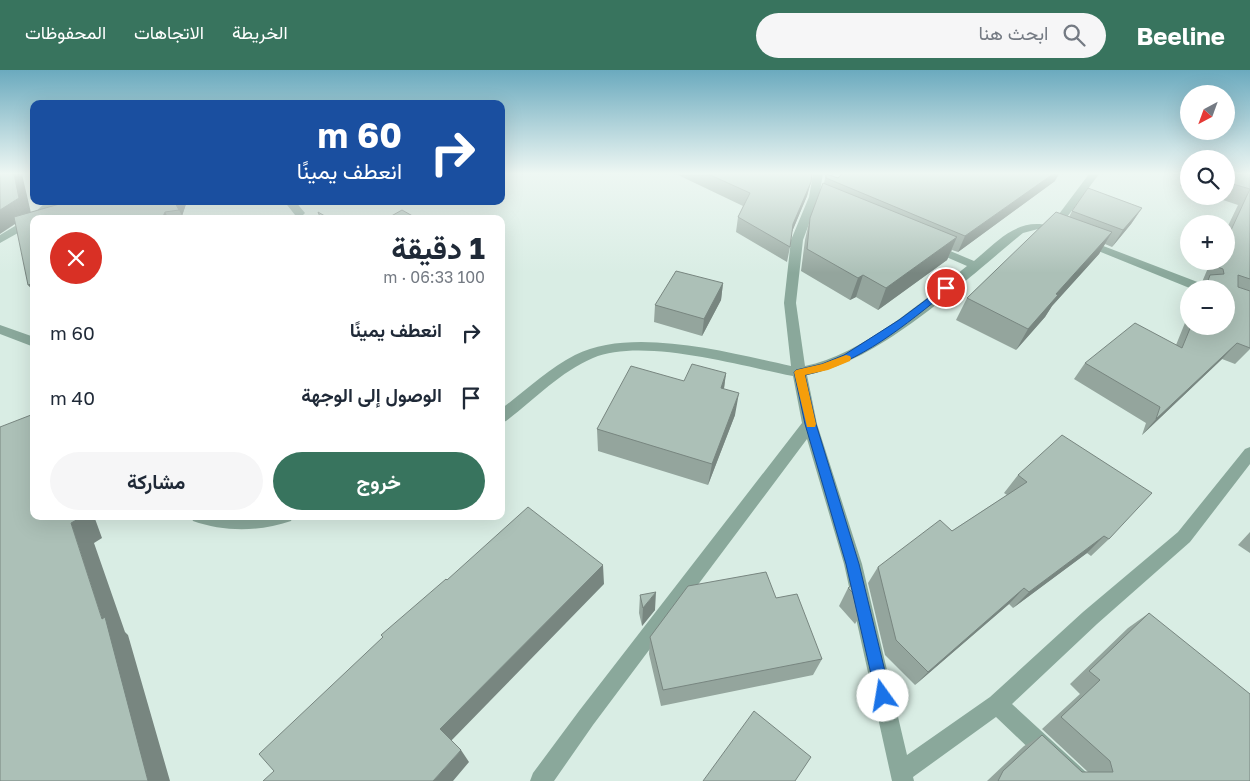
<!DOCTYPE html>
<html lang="ar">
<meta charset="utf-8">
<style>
body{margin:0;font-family:"Golos Text",Vazirmatn,sans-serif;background:#f6f6f7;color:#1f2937;direction:rtl;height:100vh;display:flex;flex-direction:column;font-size:19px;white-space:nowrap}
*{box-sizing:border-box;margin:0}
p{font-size:16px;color:#747a83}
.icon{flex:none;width:28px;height:28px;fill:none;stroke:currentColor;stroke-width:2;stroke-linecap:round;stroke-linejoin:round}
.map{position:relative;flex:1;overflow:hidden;direction:ltr}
.panel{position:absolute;left:30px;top:145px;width:475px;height:305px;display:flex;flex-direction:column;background:#fff;border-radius:10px;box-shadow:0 5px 20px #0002;direction:rtl}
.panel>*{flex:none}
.hud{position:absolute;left:30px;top:30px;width:475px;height:105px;border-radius:10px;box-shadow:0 5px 20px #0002;direction:rtl;background:#1a4fa0;color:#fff;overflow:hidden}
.needle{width:32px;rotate:221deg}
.buttons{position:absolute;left:1180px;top:15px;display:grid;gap:10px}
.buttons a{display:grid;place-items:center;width:55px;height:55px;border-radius:50%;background:#fff;box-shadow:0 5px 20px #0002;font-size:25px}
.pin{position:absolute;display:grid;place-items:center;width:42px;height:42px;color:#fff;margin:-21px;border:2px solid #fff;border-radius:50%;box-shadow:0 1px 5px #0007}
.me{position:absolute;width:55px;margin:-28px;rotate:347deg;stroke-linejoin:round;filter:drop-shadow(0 0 4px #0008)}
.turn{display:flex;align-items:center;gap:18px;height:105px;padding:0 20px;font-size:22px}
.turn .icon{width:65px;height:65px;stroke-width:2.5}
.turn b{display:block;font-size:35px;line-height:42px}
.round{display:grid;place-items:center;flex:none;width:52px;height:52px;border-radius:26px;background:#f6f6f7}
.head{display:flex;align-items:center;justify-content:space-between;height:85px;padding:0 20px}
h1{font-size:30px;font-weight:700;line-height:38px}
.primary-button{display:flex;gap:10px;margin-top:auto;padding:10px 20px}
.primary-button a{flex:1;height:58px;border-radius:30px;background:#38745e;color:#fff;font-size:20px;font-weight:700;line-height:58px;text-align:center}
.primary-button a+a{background:#f6f6f7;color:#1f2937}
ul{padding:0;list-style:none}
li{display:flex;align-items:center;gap:15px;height:65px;padding:0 20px}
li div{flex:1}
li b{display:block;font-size:19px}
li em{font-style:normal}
header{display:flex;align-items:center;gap:30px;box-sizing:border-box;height:70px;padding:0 25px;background:#38745e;color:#fff}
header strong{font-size:24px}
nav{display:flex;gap:28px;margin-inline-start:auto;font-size:18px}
.search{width:350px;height:45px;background:#f6f6f7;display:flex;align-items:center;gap:12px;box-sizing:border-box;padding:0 18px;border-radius:28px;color:#747a83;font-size:19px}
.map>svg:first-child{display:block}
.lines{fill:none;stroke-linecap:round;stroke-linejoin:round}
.street{fill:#8aa89b;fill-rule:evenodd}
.wall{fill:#94a59d}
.shaded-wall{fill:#788680}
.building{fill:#acc0b7;stroke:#788680}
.route{fill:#1a73e8;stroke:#114b97}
.slow{fill:#f59e0b}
</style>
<header>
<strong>Beeline</strong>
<div class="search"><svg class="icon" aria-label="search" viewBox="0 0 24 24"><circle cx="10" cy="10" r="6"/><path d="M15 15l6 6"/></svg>ابحث هنا</div>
<nav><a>الخريطة</a><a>الاتجاهات</a><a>المحفوظات</a></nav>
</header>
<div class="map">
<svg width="1250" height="711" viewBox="0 0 1250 711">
<rect width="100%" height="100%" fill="#d9ede4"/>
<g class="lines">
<!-- street -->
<path class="street" d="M 813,104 L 823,104 L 819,127 L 803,170 L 796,233 L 805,296 C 861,285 923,231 967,196 L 928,179 L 926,177 L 928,175 L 936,175 L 974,191 C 997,172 1017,147 1050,156 L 1089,104 L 1099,104 L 1059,158 L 1065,160 L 1067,162 L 1065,164 L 1061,165 L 1038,159 L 1023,163 C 965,210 881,291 807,305 L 817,354 L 862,494 L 907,685 L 990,627 L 1083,542 L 1178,462 L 1245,379 L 1250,377 L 1250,394 L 1190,472 L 1097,554 L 1012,634 L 1087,703 L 1090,711 L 1063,711 L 996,647 L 913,707 L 914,711 L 892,711 L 844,494 L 807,369 L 593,655 L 554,711 L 530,711 L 533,703 L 579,641 L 802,353 L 793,306 C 740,296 643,267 593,288 C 560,302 534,330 506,351 L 501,353 L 501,339 C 525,321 548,299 575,285 C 633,256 730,283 791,296 L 784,233 L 791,170 L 809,127 Z
M 47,131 L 59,131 L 41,149 L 34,149 L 34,154 L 0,173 L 0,165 L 30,147 Z
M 284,131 L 295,131 L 305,143 L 303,145 L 295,145 Z
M 1085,169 L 1208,216 L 1210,219 L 1192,219 L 1081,174 L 1079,172 L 1081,170 Z
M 0,255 L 34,267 L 34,277 L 0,264 Z
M 191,446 L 293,446 L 291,451 C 259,462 224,462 193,451 Z"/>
</g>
<!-- wall -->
<path class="wall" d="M 676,104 L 812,104 L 807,126 L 791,164 L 790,177 L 787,192 L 736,162 L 738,147 L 743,136 Z
M 826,104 L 838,108 L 1055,111 L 958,182 L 952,180 L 947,190 L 878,240 L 856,227 L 850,230 L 801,201 L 805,170 L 810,148 L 824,113 Z
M 1188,104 L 1189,104 L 1189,119 L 1180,116 Z
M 1226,104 L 1250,104 L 1250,279 L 1235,294 L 1222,289 L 1142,365 L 1146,353 L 1074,309 L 1085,293 L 1176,275 L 1189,243 L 1189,256 L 1226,256 L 1226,219 L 1199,219 L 1204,213 L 1202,212 L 1211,191 L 1226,191 L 1226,160 L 1238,135 L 1211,126 L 1226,126 Z
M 70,131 L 187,131 L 182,146 L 184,149 L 34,149 L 15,154 L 0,164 L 31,142 Z
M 1142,138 L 1131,154 L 1112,177 L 1105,174 L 1099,184 L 1052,236 L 1045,247 L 1016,280 L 956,250 L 967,228 L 1069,147 L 1072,141 Z
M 723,213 L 721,230 L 702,266 L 654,252 L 655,235 Z
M 726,303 L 724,319 L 735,345 L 708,415 L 598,381 L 597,359 L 684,311 Z
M 1018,405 L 1109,469 L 1091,486 L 1087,483 L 1013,538 L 1009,534 L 915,615 L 885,585 L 868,513 L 878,497 L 952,461 L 1007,425 L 1004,423 Z
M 1250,462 L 1250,483 L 1238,475 Z
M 848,518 L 866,536 L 855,554 L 839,536 Z
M 640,525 L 655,540 L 642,556 L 639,543 Z
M 776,528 L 822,589 L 813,605 L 661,636 L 649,584 L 650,567 Z
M 1149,543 L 1250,711 L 987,711 L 1024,676 L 1042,665 L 1082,702 L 1088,702 L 1042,659 L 1080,624 L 1070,614 L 1128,558 Z"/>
<!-- shaded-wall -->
<path class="shaded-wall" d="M 14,104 L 22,104 L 31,143 L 0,164 L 0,140 Z
M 1053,104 L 1059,104 L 1055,111 L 958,182 L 965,166 Z
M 811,112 L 807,126 L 789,169 L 793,154 Z
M 174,131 L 187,131 L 182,146 L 184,149 Z
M 1142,138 L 1131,154 L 1112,177 L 1123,160 Z
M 165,142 L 169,149 L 162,149 Z
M 1112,162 L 1099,184 L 1052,236 L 1045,247 L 1016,280 L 1028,259 L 1056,224 Z
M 957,167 L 947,190 L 878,240 L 886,218 Z
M 863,205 L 856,227 L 850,230 L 858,208 Z
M 34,213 L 34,222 L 28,215 Z
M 723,213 L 721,230 L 702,266 L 704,249 Z
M 1237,273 L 1222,289 L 1142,365 L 1156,349 Z
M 726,303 L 723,325 L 721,318 Z
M 739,323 L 735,345 L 708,415 L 712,394 Z
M 31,345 L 34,348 L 34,359 Z
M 79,446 L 94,446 L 102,468 L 94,473 L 125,562 L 128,565 L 170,711 L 148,711 L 102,549 L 71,453 Z
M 1104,466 L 1087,483 L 1013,538 L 1029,522 Z
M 603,495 L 604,514 L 449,673 L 440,659 Z
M 1024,518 L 1009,534 L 915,615 L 928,602 Z
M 656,522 L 655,540 L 642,556 L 643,538 Z
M 461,680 L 469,692 L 453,711 L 433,711 Z"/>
<!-- building -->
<path class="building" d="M 0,104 L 14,104 L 19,128 L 0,140 Z
M 708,104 L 812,104 L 811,112 L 793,154 L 790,177 L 738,147 L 750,123 Z
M 826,104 L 838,108 L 842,104 L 1053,104 L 965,166 L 826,108 Z
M 1226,104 L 1250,104 L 1250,209 L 1238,205 L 1238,217 L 1250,221 L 1250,278 L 1237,273 L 1156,349 L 1160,337 L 1085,293 L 1135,253 L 1182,278 L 1191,256 L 1226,256 L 1226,219 L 1205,219 L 1210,205 L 1224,204 L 1223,199 L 1215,196 L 1217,191 L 1226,191 L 1226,171 L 1250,119 L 1226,112 Z
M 823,113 L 957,167 L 886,218 L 863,205 L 858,208 L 807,179 L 810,148 Z
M 1088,118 L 1142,138 L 1123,160 L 1072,141 Z
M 70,131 L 174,131 L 179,140 L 165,142 L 162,149 L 34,149 L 34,213 L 28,215 L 14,147 Z
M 402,140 L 418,149 L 386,149 Z
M 318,142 L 330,149 L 321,149 Z
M 1056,142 L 1112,162 L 1056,224 L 1058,225 L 1028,259 L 967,228 Z
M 676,201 L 723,213 L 704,249 L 655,235 Z
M 692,294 L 726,303 L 721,318 L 739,323 L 712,394 L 597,359 L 631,296 L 684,311 Z
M 31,345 L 34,359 L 34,446 L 79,446 L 80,448 L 71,453 L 102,549 L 105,547 L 148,711 L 0,711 L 0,357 Z
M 1062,365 L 1152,423 L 1109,469 L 1104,466 L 1029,522 L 1024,518 L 928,602 L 896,570 L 878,497 L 940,450 L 952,461 L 1027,412 L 1018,405 Z
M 528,437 L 603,495 L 440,659 L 461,680 L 433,711 L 263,711 L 274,701 L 259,684 L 383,567 L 381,565 L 446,509 L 447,510 Z
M 766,502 L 776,528 L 797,524 L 822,589 L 663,620 L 650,567 L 688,516 Z
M 860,509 L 866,536 L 848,518 Z
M 656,522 L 643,538 L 640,525 Z
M 1149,543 L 1250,624 L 1250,711 L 998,711 L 1003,701 L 1042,665 L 1082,702 L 1113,702 L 1110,691 L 1061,647 L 1100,610 L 1089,601 Z
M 754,641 L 811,687 L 795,711 L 703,711 Z"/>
<!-- sky -->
<linearGradient id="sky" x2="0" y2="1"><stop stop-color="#6baabe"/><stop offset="0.51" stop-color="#eef7f3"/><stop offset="1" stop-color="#eef7f3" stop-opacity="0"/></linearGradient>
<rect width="1250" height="203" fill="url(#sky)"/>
<!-- route -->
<path class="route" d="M 946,215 L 949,216 L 949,220 C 905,255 861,293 805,305 L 816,354 L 859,494 L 891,626 L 889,632 L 883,634 L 878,632 L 876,626 L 846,494 L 805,354 L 794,302 L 796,300 L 822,294 L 844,285 L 899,250 Z"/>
<!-- slow -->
<path class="slow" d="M 846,285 L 850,286 L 851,288 L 850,291 L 828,300 L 805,305 L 816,354 L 815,357 L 807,357 L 794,302 L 796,300 L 822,294 Z"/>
</svg>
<div class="buttons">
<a><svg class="needle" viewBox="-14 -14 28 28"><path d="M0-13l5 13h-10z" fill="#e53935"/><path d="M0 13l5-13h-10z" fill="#747a83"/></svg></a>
<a><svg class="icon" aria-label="search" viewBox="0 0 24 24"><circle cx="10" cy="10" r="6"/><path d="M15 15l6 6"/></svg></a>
<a>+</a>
<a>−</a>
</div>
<div class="pin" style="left:946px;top:218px;background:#d93025"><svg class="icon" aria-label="arrive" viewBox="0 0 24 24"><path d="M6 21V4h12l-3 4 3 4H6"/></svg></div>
<svg class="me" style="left:883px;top:626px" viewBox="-20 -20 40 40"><circle r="19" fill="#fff"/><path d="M0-13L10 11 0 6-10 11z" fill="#1a73e8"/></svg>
<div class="hud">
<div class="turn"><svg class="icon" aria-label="right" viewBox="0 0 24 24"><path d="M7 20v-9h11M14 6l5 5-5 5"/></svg><div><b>60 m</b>انعطف يمينًا</div></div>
</div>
<section class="panel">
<div class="head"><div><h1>1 دقيقة</h1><p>100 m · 06:33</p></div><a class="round" style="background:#d93025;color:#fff"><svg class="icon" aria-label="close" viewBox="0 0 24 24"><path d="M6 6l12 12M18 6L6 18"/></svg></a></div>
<ul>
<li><svg class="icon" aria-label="right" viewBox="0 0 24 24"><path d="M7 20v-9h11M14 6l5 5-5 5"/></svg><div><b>انعطف يمينًا</b></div><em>60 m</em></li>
<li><svg class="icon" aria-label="arrive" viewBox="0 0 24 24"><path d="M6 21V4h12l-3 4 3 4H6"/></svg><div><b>الوصول إلى الوجهة</b></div><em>40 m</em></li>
</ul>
<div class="primary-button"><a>خروج</a><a>مشاركة</a></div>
</section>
</div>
